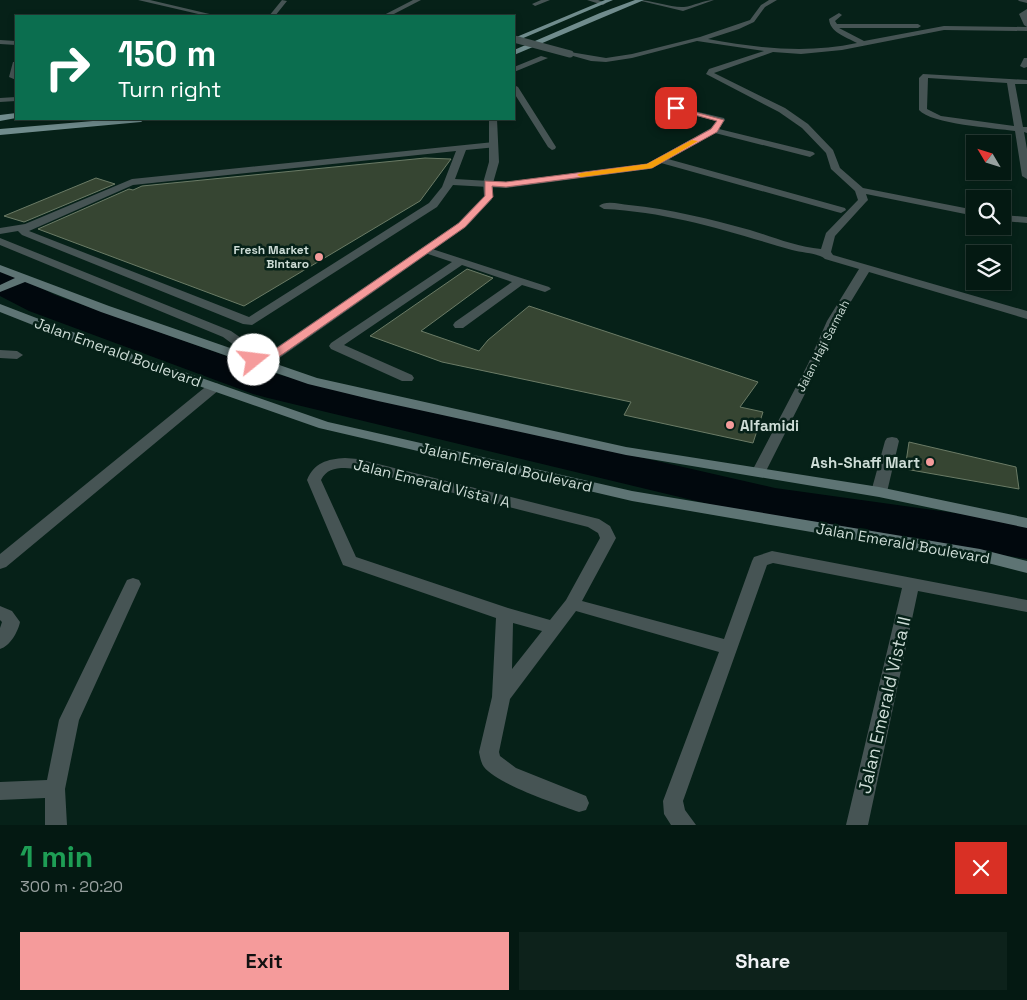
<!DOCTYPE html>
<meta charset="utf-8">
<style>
body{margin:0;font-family:"Space Grotesk",sans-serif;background:#0d221b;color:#f1f3f6;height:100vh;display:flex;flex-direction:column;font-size:19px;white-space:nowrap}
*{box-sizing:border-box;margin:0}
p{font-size:16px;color:#97a09f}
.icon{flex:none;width:28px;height:28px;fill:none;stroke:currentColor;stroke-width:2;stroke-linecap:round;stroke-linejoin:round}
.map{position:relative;height:825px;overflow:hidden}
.drawer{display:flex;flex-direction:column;background:#041912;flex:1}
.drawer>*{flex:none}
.guide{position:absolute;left:15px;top:15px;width:500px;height:105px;border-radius:0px;box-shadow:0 2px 8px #0003,0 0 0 1px #253832;background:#0b6e4f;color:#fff;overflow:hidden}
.needle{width:32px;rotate:308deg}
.tools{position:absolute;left:966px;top:135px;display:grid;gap:10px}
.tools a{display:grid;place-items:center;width:45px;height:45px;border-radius:0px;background:#041912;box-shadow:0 2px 8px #0003,0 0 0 1px #253832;font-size:25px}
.pin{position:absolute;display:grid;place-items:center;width:42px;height:42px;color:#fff;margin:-21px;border-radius:10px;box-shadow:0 2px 8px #0006}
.me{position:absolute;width:55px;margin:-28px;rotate:74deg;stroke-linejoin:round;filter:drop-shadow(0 0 4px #0008)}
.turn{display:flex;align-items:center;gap:18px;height:105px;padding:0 20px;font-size:22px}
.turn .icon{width:65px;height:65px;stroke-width:2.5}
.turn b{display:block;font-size:35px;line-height:42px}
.round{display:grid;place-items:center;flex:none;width:52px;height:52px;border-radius:0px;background:#0d221b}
.headline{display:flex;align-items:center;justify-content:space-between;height:85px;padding:0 20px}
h1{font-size:30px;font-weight:600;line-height:38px;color:#1e9e55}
.primary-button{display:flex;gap:10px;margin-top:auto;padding:10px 20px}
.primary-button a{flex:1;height:58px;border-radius:0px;background:#f59b9b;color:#111;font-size:20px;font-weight:600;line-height:58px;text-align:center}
.primary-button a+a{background:#0d221b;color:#f1f3f6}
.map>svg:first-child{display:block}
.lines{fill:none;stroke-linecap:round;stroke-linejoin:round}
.river{fill:#01080d;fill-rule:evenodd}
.building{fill:#364532;stroke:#6b7b66}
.service{fill:#465454;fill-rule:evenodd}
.minor{fill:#465454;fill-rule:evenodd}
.tertiary{fill:#465454;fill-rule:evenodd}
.secondary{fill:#5e7474;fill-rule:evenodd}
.primary{fill:#708c8d;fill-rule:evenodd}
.minor-bridge{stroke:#465454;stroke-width:7}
.route{fill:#f59b9b;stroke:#9f6565}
.slow{fill:#f59e0b}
.poi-dot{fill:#f59b9b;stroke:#062118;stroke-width:2}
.labels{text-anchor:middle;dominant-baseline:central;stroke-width:5;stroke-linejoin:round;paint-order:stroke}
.far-poi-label{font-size:12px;font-weight:bold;fill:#cddcd6;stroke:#062118;text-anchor:end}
.far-street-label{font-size:12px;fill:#cddcd6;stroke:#062118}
.street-label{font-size:15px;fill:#cddcd6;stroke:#062118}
.poi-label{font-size:15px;font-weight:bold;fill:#cddcd6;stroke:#062118;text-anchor:start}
.near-street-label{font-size:18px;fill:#cddcd6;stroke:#062118}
</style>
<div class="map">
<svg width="1027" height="825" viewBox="0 0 1027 825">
<rect width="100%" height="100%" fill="#062118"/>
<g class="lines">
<!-- river -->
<path class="river" d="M 0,271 L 13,274 L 55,295 L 280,375 L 775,488 L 1027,523 L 1027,559 L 775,520 L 268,398 L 253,394 L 29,311 L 0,296 Z"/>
</g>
<!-- building -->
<path class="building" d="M 425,158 L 451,159 L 420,201 L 244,306 L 38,229 L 129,189 L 133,190 L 142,186 Z
M 96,178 L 115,184 L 24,222 L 4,216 Z
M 467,269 L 493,278 L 421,331 L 479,351 L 488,340 L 529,306 L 758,382 L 740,407 L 763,412 L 753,443 L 624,415 L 631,402 L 442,362 L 370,336 Z
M 909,442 L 1016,467 L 1019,489 L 905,469 Z"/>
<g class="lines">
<!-- service -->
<path class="service" d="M 541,0 L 550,0 L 535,6 L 532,4 Z
M 587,0 L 598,0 L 606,3 L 603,5 Z
M 637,0 C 651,0 672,8 684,7 C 694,6 703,0 714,0 L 683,11 Z
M 0,40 L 16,41 L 16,45 L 0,44 Z
M 541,56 L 548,58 L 514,72 L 514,67 Z
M 13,62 L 16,62 L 16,80 L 9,77 Z
M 514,85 L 518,87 L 556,147 L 555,149 L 552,150 L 548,147 L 514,93 Z
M 16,97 L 16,101 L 0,102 L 0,98 Z
M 673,106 L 724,118 L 725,120 L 719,129 L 813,152 L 815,154 L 810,157 L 715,133 L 668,159 L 845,208 L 846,210 L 841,213 L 837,212 L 661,163 L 649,169 L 506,188 L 453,185 L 437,207 L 252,325 L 243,324 L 22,235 L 18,231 L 0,234 L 0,228 L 25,224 L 132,179 L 494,142 L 498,145 L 497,147 L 466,150 L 455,179 L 506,182 L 647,164 L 711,128 L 716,121 L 673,110 ZM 456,151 L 442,187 L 429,203 L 249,317 L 29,231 L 133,185 Z
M 0,238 L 231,331 L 247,342 L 260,360 L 259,363 L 249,363 L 238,348 L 223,337 L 0,245 Z
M 426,247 L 549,287 L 551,289 L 545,292 L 522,285 L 463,328 L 455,328 L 453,325 L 455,322 L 512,282 L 462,265 L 344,345 L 412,375 L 414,378 L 412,381 L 402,381 L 331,349 L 329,346 L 331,343 L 452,262 L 422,252 L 421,250 L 422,248 Z
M 892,437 L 897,438 L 899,441 L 887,492 L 884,495 L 874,495 L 871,492 L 885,441 L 887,438 Z"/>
<!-- minor -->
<path class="minor" d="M 138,0 L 150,0 L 218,16 L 207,16 Z
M 282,0 L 287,1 L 275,16 L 269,16 Z
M 413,0 L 421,0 L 390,16 L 382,16 Z
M 769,0 L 777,0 L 765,7 L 754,22 L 739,29 L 708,39 C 757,48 807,54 857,43 C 844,36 830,32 829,19 L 839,13 L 842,15 L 835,21 L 837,24 L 918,24 L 921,26 L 918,28 L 839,28 L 864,41 L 944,26 L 1027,27 L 1024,25 L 1019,14 L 1027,9 L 1027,31 L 944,30 L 842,50 L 801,54 L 773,52 L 714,73 L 785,108 L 808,124 L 833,150 L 840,168 L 863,188 L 975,210 L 975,216 L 866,194 L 868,200 L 866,202 L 835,236 L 831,252 L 833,255 L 1027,311 L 1027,319 L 869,272 L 839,321 L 820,364 L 765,473 L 763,476 L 753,476 L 751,473 L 808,364 L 827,321 L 859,269 L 825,259 C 819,253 802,253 792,250 C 730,232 670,212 604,209 L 599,206 C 605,200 620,204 629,205 C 670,209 710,219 750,230 C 773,237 796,247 821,249 L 826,233 L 858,200 L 855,191 L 831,169 L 826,153 L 802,128 L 779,112 L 706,74 L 709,69 L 764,51 L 697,41 L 632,58 L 606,62 L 591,61 L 566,54 L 570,52 L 606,58 L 632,54 L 700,37 L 750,20 L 761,5 Z
M 1018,0 L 1027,0 L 1027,3 L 1019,1 Z
M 1024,58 L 1027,58 L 1027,67 L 1024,68 L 1020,66 Z
M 923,74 L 1027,80 L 1027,84 L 1015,84 L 1023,127 L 1027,127 L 1027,133 L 1024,132 L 1027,149 L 1027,179 L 1022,176 L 1015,131 C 994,128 931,124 919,110 L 919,78 ZM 928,78 L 1007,83 L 1014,126 L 941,116 L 927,109 Z
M 1002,215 L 1027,217 L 1027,223 L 1002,221 Z
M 0,350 L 17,351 L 23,355 L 17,359 L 0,358 Z
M 214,383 L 219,384 L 221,387 L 219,390 L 6,567 L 0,569 L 0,554 L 209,384 Z
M 345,458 L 358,459 L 599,519 L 610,526 L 616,538 L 582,601 L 724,639 L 752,561 L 754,557 L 772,551 L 1027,600 L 1027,612 L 918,591 L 868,825 L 846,825 L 902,588 L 773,563 L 767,565 L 683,801 L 685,810 L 696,825 L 671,825 L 664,814 L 663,801 L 719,652 L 576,611 L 510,699 L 499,752 L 500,756 L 516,768 L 586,796 L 589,803 L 586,810 L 579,812 C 557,804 497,784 484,767 C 481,763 480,757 479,752 L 492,697 L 496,618 L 343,565 L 307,480 C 314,463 327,459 345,458 ZM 345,468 L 358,469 L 588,527 L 598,533 L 600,538 L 566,600 L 550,620 L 508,608 L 356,557 L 321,480 C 326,470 334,468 345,468 ZM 513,623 L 542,631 L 512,669 Z
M 133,578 L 139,580 L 141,584 L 79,720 L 65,789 L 67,825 L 45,825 L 45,798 L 0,800 L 0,782 L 47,780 L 59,720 L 125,584 L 127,580 Z
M 0,606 L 12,611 L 20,622 C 18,632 10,646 0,649 L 0,628 L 2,622 L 0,620 Z"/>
<!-- tertiary -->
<path class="tertiary" d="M 489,119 L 497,119 L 499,162 L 493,183 L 492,199 L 466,227 L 268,366 L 258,366 L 257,363 L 258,360 L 458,223 L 484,196 L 483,183 L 489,162 Z"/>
<!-- secondary -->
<path class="secondary" d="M 0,265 L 109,306 L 317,378 L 626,447 L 879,487 L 1027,518 L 1027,528 L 879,497 L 626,455 L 378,401 L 308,384 L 101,312 L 25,282 L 0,292 L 0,285 L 15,278 L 0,272 Z
M 0,304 L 104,344 L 328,422 L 632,491 L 980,549 L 1027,561 L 1027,573 L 980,561 L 632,501 L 319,428 L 96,350 L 0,312 Z"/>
<!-- primary -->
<path class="primary" d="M 605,0 L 613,0 L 514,42 L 514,38 Z
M 635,0 L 644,0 L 514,55 L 514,50 L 600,13 Z
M 16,113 L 16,118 L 0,121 L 0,115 Z
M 116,119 L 145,119 L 141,122 L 0,135 L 0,129 Z"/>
<!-- minor-bridge -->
<path class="minor-bridge" d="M 514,39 L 570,54"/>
</g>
<!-- route -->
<path class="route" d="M 673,106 L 724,120 L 717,132 L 652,168 L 506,187 L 492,186 L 493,197 L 465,227 L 267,365 L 259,365 L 249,360 L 254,357 L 261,359 L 459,223 L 485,196 L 485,181 L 506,182 L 647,164 L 711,129 L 717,121 L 673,109 Z"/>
<!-- slow -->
<path class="slow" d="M 692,140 L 698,141 L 652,168 L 581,177 L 577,175 L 581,173 L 647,164 Z"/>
<!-- markers -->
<g class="poi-dot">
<circle cx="319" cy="257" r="5"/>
<circle cx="730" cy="425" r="5"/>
<circle cx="930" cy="462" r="5"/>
</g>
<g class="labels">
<!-- far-poi labels -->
<g class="far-poi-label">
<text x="309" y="250">Fresh Market<tspan x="309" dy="14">Bintaro</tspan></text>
</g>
<!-- far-street labels -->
<g class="far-street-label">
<text transform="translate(823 346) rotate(-63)">Jalan Haji Sarmah</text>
</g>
<!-- street labels -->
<g class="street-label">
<text transform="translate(118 352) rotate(20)">Jalan Emerald Boulevard</text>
<text transform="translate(506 467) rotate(13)">Jalan Emerald Boulevard</text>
<text transform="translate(432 483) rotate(14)">Jalan Emerald Vista I A</text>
<text transform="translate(903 543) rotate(10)">Jalan Emerald Boulevard</text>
</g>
<!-- poi labels -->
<g class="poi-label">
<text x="740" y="425">Alfamidi</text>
<text x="920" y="462" text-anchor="end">Ash-Shaff Mart</text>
</g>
<!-- near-street labels -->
<g class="near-street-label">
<text transform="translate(884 705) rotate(-77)">Jalan Emerald Vista II</text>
</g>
</g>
</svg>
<div class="tools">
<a><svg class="needle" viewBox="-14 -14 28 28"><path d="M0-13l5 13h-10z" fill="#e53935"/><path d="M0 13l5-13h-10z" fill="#97a09f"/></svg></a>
<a><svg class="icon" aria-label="search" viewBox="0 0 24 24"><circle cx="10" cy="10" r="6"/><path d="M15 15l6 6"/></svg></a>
<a><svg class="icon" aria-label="layers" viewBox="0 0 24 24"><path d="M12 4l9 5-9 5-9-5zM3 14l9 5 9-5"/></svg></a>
</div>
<div class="pin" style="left:676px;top:108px;background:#d93025"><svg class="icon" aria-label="arrive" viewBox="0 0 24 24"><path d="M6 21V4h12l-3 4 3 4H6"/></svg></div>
<svg class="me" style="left:254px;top:360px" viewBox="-20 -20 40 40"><circle r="19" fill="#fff"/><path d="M0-13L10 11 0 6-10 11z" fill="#f59b9b"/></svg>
<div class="guide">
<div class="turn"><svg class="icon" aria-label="right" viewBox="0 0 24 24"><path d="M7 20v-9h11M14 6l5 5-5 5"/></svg><div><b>150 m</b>Turn right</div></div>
</div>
</div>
<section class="drawer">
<div class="headline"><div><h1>1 min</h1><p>300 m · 20:20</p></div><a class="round" style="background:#d93025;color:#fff"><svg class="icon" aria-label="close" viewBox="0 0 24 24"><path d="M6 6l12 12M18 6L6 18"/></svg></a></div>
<div class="primary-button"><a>Exit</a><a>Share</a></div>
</section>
